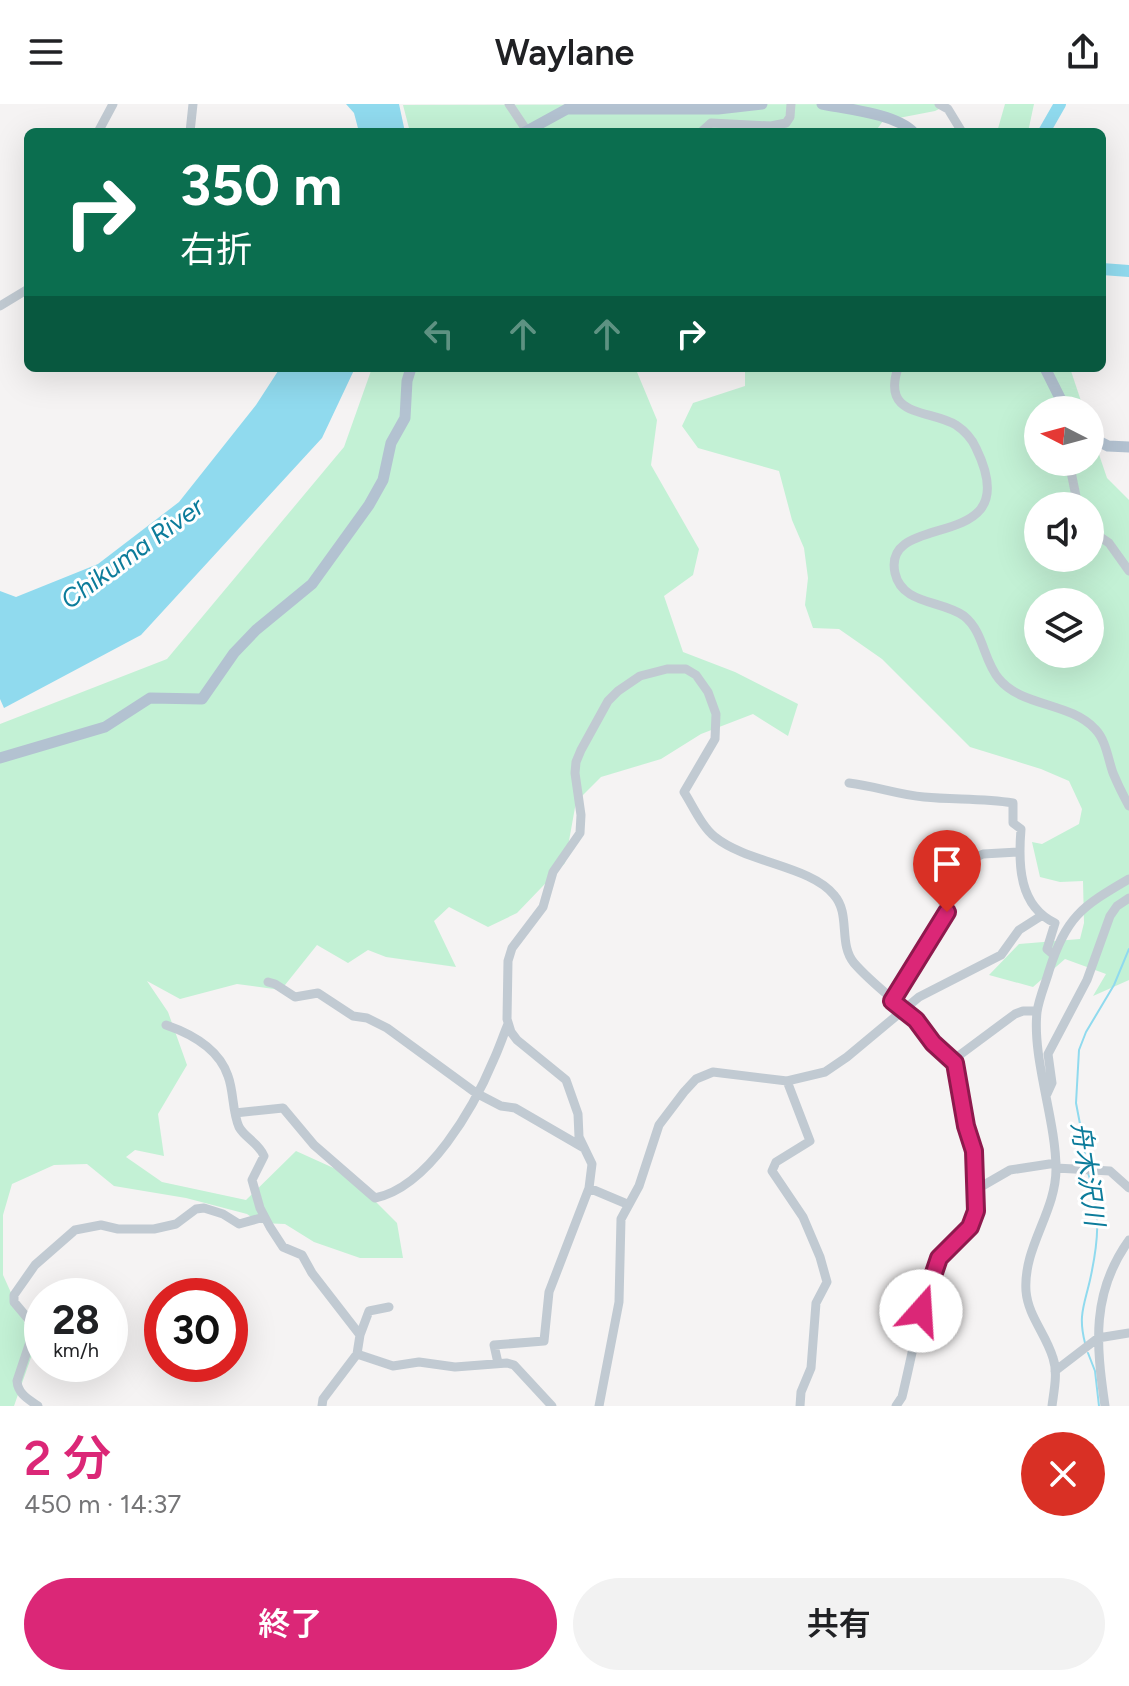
<!DOCTYPE html>
<html lang="ja">
<meta charset="utf-8">
<style>
body{margin:0;font-family:Figtree,"Noto Sans JP",sans-serif;background:#f2f2f2;color:#202124;height:100vh;display:flex;flex-direction:column;font-size:30px;white-space:nowrap}
*{box-sizing:border-box;margin:0}
p{font-size:26px;color:#757577}
.icon{flex:none;width:44px;height:44px;fill:none;stroke:currentColor;stroke-width:2;stroke-linecap:round;stroke-linejoin:round}
.map{position:relative;height:1302px;overflow:hidden}
.panel{display:flex;flex-direction:column;background:#fff;flex:1}
.panel>*{flex:none}
.guide{position:absolute;left:24px;top:24px;width:1082px;height:244px;border-radius:12px;box-shadow:0 8px 32px #0002;background:#0b6e4f;color:#fff;overflow:hidden}
.needle{width:52px;rotate:276deg}
.fabs{position:absolute;left:1024px;top:292px;display:grid;gap:16px}
.fabs a{display:grid;place-items:center;width:80px;height:80px;border-radius:50%;background:#fff;box-shadow:0 8px 32px #0002;font-size:40px}
.speed{position:absolute;left:24px;top:1174px;display:flex;gap:16px;font-size:40px;font-weight:700;text-align:center}
.speed>*{display:grid;place-content:center;width:104px;height:104px;border-radius:50%;background:#fff;box-shadow:0 8px 32px #0002;line-height:1}
.speed small{font-size:20px;font-weight:400}
.speed .limit{border:12px solid #d22;background:#fff;color:#111}
.pin{position:absolute;display:grid;place-items:center;width:68px;height:68px;color:#fff;margin:-82px -34px;border-radius:50% 50% 50% 0;rotate:-45deg;box-shadow:0 0 8px #0007}
.pin .icon{rotate:45deg}
.me{position:absolute;width:88px;margin:-44px;rotate:19deg;stroke-linejoin:round;filter:drop-shadow(0 0 6px #0008)}
.turn{display:flex;align-items:center;gap:28px;height:168px;padding:0 24px;font-size:36px}
.turn .icon{width:104px;height:104px;stroke-width:2.5}
.turn b{display:block;font-size:56px;line-height:68px}
.lanes{display:flex;align-items:center;height:76px;padding:0 24px;background:#0003;justify-content:center;gap:40px;direction:ltr}
.lanes .off{opacity:.35}
.round{display:grid;place-items:center;flex:none;width:84px;height:84px;border-radius:42px;background:#f2f2f2}
.head{display:flex;align-items:center;justify-content:space-between;height:136px;padding:0 24px}
h1{font-size:48px;font-weight:600;line-height:60px;color:#db2777}
.primary-button{display:flex;gap:16px;margin-top:auto;padding:16px 24px}
.primary-button a{flex:1;height:92px;border-radius:48px;background:#db2777;color:#fff;font-size:32px;font-weight:600;line-height:92px;text-align:center}
.primary-button a+a{background:#f2f2f2;color:#202124}
header{display:flex;justify-content:space-between;align-items:center;height:104px;padding:0 24px;background:#fff;font-size:36px;font-weight:600}
.map>svg:first-child{display:block}
.green{fill:#c3f1d5;fill-rule:evenodd}
.water{fill:#90daee}
.lines{fill:none;stroke-linecap:round;stroke-linejoin:round}
.stream{stroke:#90daee;stroke-width:2}
.river{stroke:#90daee;stroke-width:12}
.minor{stroke:#c1cad2;stroke-width:9}
.major{stroke:#b3c2d1;stroke-width:11}
.route-casing{stroke:#8e194d;stroke-width:20}
.route{stroke:#db2777;stroke-width:14}
.labels{text-anchor:middle;dominant-baseline:central;stroke-width:6;stroke-linejoin:round;paint-order:stroke}
.water-label{font-size:26px;font-style:italic;fill:#0c7c9b;stroke:#fff}
</style>
<header><svg class="icon" aria-label="menu" viewBox="0 0 24 24"><path d="M4 6h16M4 12h16M4 18h16"/></svg>Waylane<svg class="icon" aria-label="share" viewBox="0 0 24 24"><path d="M12 15V3M7 8l5-5 5 5M5 13v7h14v-7"/></svg></header>
<div class="map">
<svg width="1129" height="1302" viewBox="0 0 1129 1302">
<rect width="100%" height="100%" fill="#f5f3f3"/>
<!-- green -->
<path class="green" d="M 949,0 L 935,7 L 883,17 L 875,28 L 410,28 L 403,1 Z
M 1005,0 L 1034,0 L 1028,28 L 997,28 Z
M 372,264 L 639,264 L 637,268 L 657,316 L 651,361 L 699,445 L 693,471 L 664,492 L 683,548 L 735,568 L 798,600 L 788,632 L 753,610 L 701,630 L 661,655 L 601,673 L 576,698 L 565,759 L 517,809 L 488,823 L 449,803 L 434,817 L 456,863 L 386,853 L 368,846 L 348,859 L 317,841 L 281,886 L 237,880 L 180,895 L 147,877 L 168,908 L 187,961 L 158,1010 L 164,1052 L 135,1046 L 126,1053 L 162,1078 L 246,1096 L 296,1047 L 349,1071 L 397,1119 L 403,1154 L 360,1154 L 314,1138 L 285,1120 L 260,1119 L 247,1110 L 186,1094 L 114,1082 L 87,1060 L 54,1061 L 12,1080 L 3,1111 L 3,1171 L 35,1242 L 14,1302 L 0,1302 L 0,620 L 167,555 L 344,343 Z
M 745,264 L 1070,264 L 1084,306 L 1038,306 L 1038,358 L 1090,358 L 1090,324 L 1107,374 L 1129,396 L 1129,876 L 1093,892 L 1106,870 L 1065,855 L 1033,883 L 989,871 L 1019,840 L 1080,835 L 1084,819 L 1083,777 L 1060,778 L 1040,773 L 1032,738 L 1042,740 L 1079,720 L 1082,705 L 1069,677 L 1041,665 L 970,643 L 882,555 L 839,525 L 813,524 L 805,501 L 808,474 L 804,444 L 792,416 L 779,367 L 698,344 L 682,322 L 693,299 L 745,282 ZM 1038,402 L 1090,402 L 1090,454 L 1038,454 ZM 1038,498 L 1090,498 L 1090,550 L 1038,550 Z"/>
<!-- water -->
<path class="water" d="M 346,0 L 399,0 L 405,28 L 359,28 L 354,9 Z
M 280,264 L 355,264 L 322,334 L 141,531 L 4,604 L 0,595 L 0,487 L 16,493 L 98,460 L 179,398 L 256,301 Z"/>
<g class="lines">
<!-- stream -->
<path class="stream" d="M 1086,1063 L 1084,1041 L 1076,999 L 1079,946 L 1086,928 L 1114,881 L 1129,845
M 1085,1239 C 1078,1212 1084,1202 1090,1176 C 1098,1140 1102,1105 1088,1069
M 1088,1249 L 1095,1267 L 1099,1302"/>
<!-- river -->
<path class="river" d="M 1044,28 L 1060,0
M 1102,165 L 1129,167"/>
<!-- minor -->
<path class="minor" d="M 509,0 L 527,27
M 939,0 L 948,5 L 962,28
M 98,28 L 113,0
M 190,28 L 193,0
M 701,28 L 711,19 L 771,22 L 786,19 L 790,13 L 791,0
M 0,202 L 28,185
M 898,264 C 881,314 930,305 956,321 C 965,327 972,335 976,344 C 1029,453 881,404 895,469 C 902,501 942,496 964,512 C 984,528 983,556 999,575 C 1022,603 1070,598 1095,625 C 1106,636 1108,655 1113,669 C 1118,681 1123,691 1129,702
M 1069,358 L 1078,402
M 1090,426 L 1109,439 L 1129,467
M 849,679 C 875,682 899,691 924,693 C 955,696 982,694 1013,699 L 1013,719 L 1021,725 C 1018,761 1019,802 1055,819 L 1047,845 L 1054,851
M 268,878 L 275,880 L 295,893 L 318,889 L 353,912 L 367,914 L 387,924 L 476,989 L 501,1002 L 515,1004 L 584,1044
M 892,897 L 946,813 C 946,795 933,791 939,770 L 983,750 L 1019,748
M 166,921 C 192,930 219,945 228,972 C 234,988 232,1007 239,1023 C 245,1034 259,1039 264,1052 L 252,1076 L 260,1104 L 270,1123 L 283,1143 L 302,1151 L 312,1169 L 360,1231 L 357,1250
M 953,956 L 1015,910 L 1023,907 L 1037,907
M 787,977 L 810,1037 L 776,1058 L 772,1067 L 803,1113 L 820,1153 L 827,1178 L 816,1199 L 811,1264 L 801,1288 L 800,1302
M 1047,990 L 1052,979 L 1048,950 L 1087,876 L 1110,812 L 1117,802 L 1129,794
M 235,1009 L 283,1004 L 314,1041 L 375,1094 C 429,1083 474,1003 494,955 C 499,944 503,932 508,920
M 1056,1064 L 1110,1067 L 1129,1084
M 589,1084 L 627,1100
M 977,1085 L 1010,1066 L 1056,1059
M 360,1231 L 369,1207 L 389,1203
M 498,1259 L 494,1241 L 544,1237 L 549,1188 L 589,1084 L 592,1060 L 579,1033 L 578,1010 L 566,976 L 517,936 L 511,928 L 507,915 L 508,857 L 512,844 L 543,803 L 553,768 L 580,729 L 581,711 L 575,669 L 576,658 L 581,646 L 608,597 L 618,587 L 640,572 L 667,565 L 686,565 L 696,571 L 708,588 L 716,610 L 715,635 L 684,688 C 693,702 702,723 715,733 C 747,759 811,762 834,791 C 851,810 838,840 854,859 C 873,881 897,897 917,917 C 924,924 928,934 935,941 C 940,947 948,951 953,957 C 960,966 958,981 960,992 C 966,1029 984,1067 976,1106 C 972,1130 946,1138 938,1158 C 920,1202 913,1248 902,1293 L 896,1302
M 1055,1267 L 1098,1234 L 1129,1229
M 38,1302 C 28,1295 18,1290 17,1277 L 35,1223 L 14,1198 L 14,1191 L 35,1161 L 75,1126 L 101,1121 L 118,1125 L 154,1125 L 176,1120 L 196,1105 L 204,1104 L 223,1110 L 239,1120 L 264,1113
M 322,1302 L 323,1295 L 357,1250 L 393,1262 L 419,1258 L 455,1263 L 507,1259 L 514,1261 L 552,1302
M 599,1302 L 619,1198 L 621,1115 L 639,1082 L 659,1021 L 684,988 L 696,975 L 713,968 L 787,977 L 825,968 L 847,953 L 919,893 L 1001,851 L 1019,826 L 1041,812
M 1052,1302 C 1054,1286 1058,1269 1053,1254 C 1046,1230 1028,1212 1026,1187 C 1023,1143 1056,1108 1056,1065 C 1056,1016 1032,955 1037,908 C 1039,894 1045,881 1049,867 C 1066,813 1081,803 1129,775
M 1105,1302 C 1096,1240 1091,1189 1129,1136"/>
<!-- major -->
<path class="major" d="M 822,0 C 847,5 896,10 913,28
M 525,28 L 567,5 L 718,5 L 762,0
M 1045,264 L 1066,306
M 1090,333 L 1108,342 L 1129,343
M 0,654 L 105,623 L 150,594 L 202,595 L 234,549 L 256,526 L 312,480 L 369,401 L 383,376 L 391,339 L 405,314 L 407,277 L 411,264"/>
</g>
<g class="lines">
<!-- route casing -->
<g class="route-casing">
<path id="route" d="M 921,1207 L 939,1154 L 970,1123 L 976,1107 L 974,1047 L 966,1022 L 955,959 L 933,939 L 916,916 L 892,897 L 947,808"/>
</g>
<!-- route -->
<use href="#route" class="route"/>
</g>
<g class="labels">
<!-- water labels -->
<g class="water-label">
<text transform="translate(132 449) rotate(-36)">Chikuma River</text>
<text transform="translate(1088 1070) rotate(82)">舟木沢川</text>
</g>
</g>
</svg>
<div class="fabs">
<a><svg class="needle" viewBox="-14 -14 28 28"><path d="M0-13l5 13h-10z" fill="#e53935"/><path d="M0 13l5-13h-10z" fill="#757577"/></svg></a>
<a><svg class="icon" aria-label="sound" viewBox="0 0 24 24"><path d="M4 9h4l5-4v14l-5-4H4zM17 9q2 3 0 6"/></svg></a>
<a><svg class="icon" aria-label="layers" viewBox="0 0 24 24"><path d="M12 4l9 5-9 5-9-5zM3 14l9 5 9-5"/></svg></a>
</div>
<div class="speed"><div>28<small>km/h</small></div><div class="limit">30</div></div>
<div class="pin" style="left:947px;top:808px;background:#d93025"><svg class="icon" aria-label="arrive" viewBox="0 0 24 24"><path d="M6 21V4h12l-3 4 3 4H6"/></svg></div>
<svg class="me" style="left:921px;top:1207px" viewBox="-20 -20 40 40"><circle r="19" fill="#fff"/><path d="M0-13L10 11 0 6-10 11z" fill="#db2777"/></svg>
<div class="guide">
<div class="turn"><svg class="icon" aria-label="right" viewBox="0 0 24 24"><path d="M7 20v-9h11M14 6l5 5-5 5"/></svg><div><b>350 m</b>右折</div></div>
<div class="lanes"><svg class="icon off" aria-label="left" viewBox="0 0 24 24"><path d="M17 20v-9H6M10 6l-5 5 5 5"/></svg><svg class="icon off" aria-label="ahead" viewBox="0 0 24 24"><path d="M12 20V5M6 11l6-6 6 6"/></svg><svg class="icon off" aria-label="ahead" viewBox="0 0 24 24"><path d="M12 20V5M6 11l6-6 6 6"/></svg><svg class="icon" aria-label="right" viewBox="0 0 24 24"><path d="M7 20v-9h11M14 6l5 5-5 5"/></svg></div>
</div>
</div>
<section class="panel">
<div class="head"><div><h1>2 分</h1><p>450 m · 14:37</p></div><a class="round" style="background:#d93025;color:#fff"><svg class="icon" aria-label="close" viewBox="0 0 24 24"><path d="M6 6l12 12M18 6L6 18"/></svg></a></div>
<div class="primary-button"><a>終了</a><a>共有</a></div>
</section>
